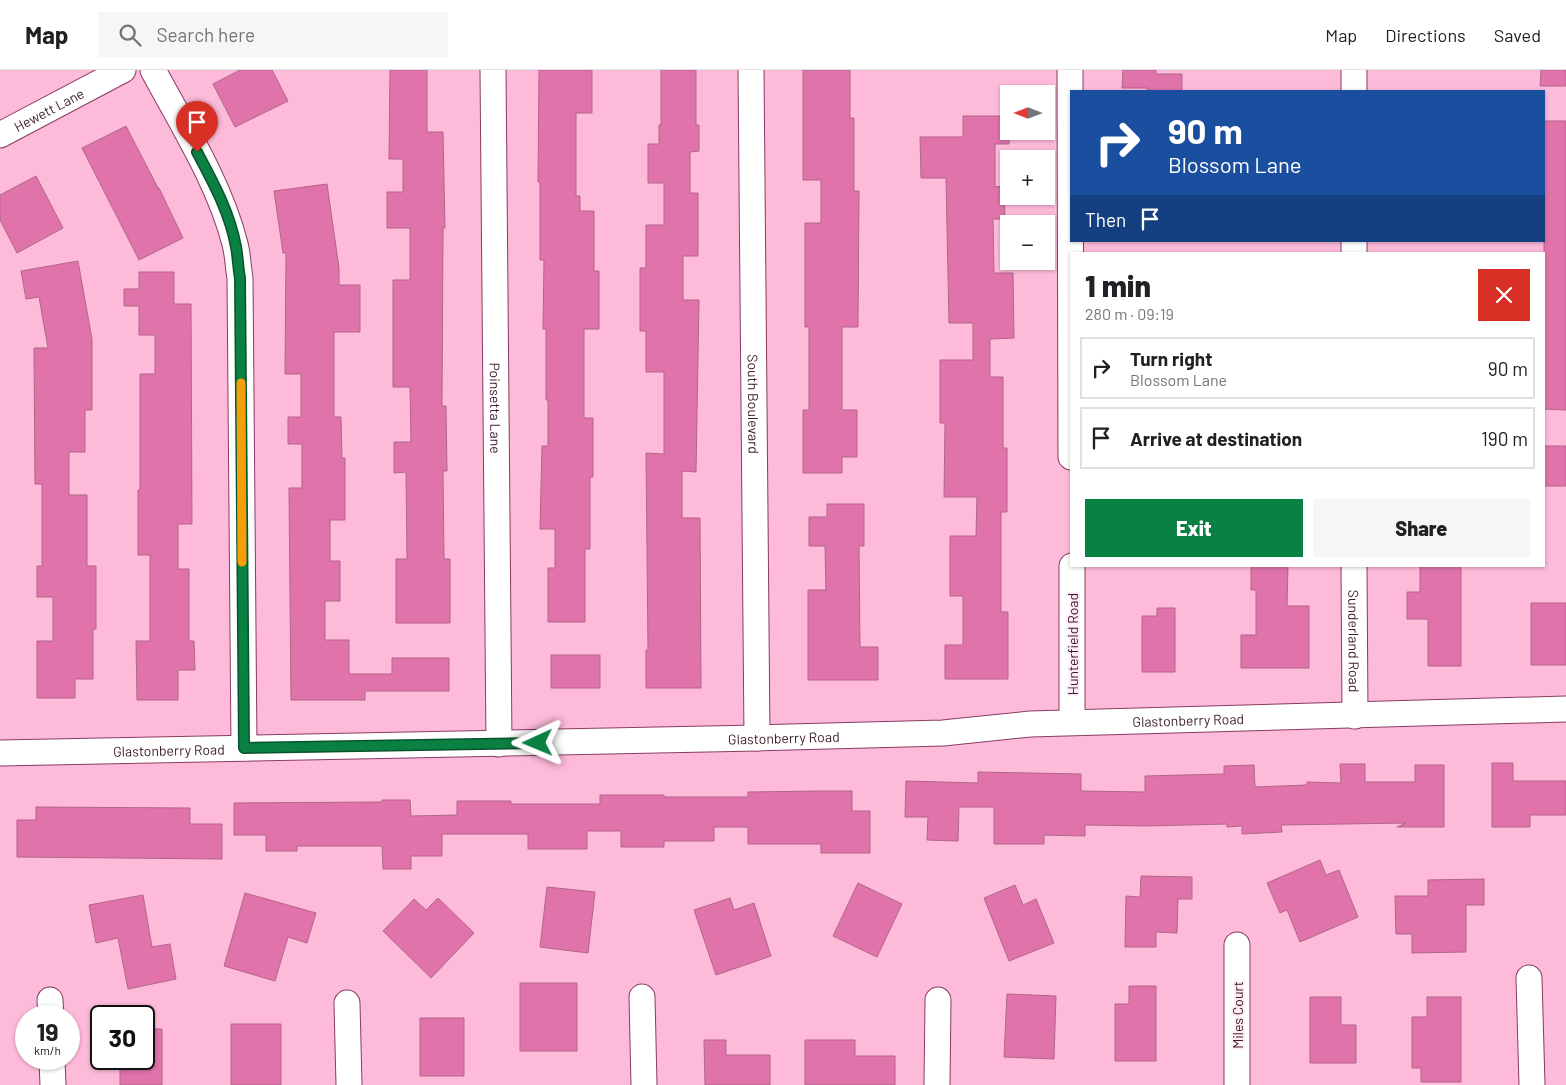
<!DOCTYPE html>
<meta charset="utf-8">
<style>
body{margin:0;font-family:Barlow,sans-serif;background:#f6f6f6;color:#202124;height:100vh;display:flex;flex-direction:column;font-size:19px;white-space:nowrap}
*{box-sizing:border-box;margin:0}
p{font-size:16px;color:#757577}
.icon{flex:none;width:28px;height:28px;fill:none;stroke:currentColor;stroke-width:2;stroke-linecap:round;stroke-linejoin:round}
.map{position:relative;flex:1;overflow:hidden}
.side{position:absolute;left:1070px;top:182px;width:475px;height:315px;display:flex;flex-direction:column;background:#fff;border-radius:0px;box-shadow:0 1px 4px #0004}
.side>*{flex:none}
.hud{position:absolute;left:1070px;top:20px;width:475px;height:152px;border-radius:0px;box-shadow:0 1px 4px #0004;background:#1a4fa0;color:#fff;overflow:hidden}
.needle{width:32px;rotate:270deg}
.tools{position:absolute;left:1000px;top:15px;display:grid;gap:10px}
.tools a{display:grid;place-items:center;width:55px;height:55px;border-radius:0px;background:#fff;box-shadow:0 1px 4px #0004;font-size:25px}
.speed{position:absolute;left:15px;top:935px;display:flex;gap:10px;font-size:25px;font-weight:700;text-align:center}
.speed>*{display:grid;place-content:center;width:65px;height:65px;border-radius:50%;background:#fff;box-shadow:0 1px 4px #0004;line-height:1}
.speed small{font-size:12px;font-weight:400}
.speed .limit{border:2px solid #111;border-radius:8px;background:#fff;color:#111}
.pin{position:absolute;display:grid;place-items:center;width:42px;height:42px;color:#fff;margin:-51px -21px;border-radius:50% 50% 50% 0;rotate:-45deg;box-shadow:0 0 5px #0007}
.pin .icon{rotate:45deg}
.me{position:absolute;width:55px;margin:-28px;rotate:269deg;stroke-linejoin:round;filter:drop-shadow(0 0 4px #0008)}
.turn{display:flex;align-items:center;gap:18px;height:105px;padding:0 15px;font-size:22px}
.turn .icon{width:65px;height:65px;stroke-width:2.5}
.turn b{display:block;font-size:35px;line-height:42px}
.then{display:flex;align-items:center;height:48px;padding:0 15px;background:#0003;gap:10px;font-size:19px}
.round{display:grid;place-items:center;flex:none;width:52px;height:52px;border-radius:0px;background:#f6f6f6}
.overview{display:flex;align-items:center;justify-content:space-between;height:85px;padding:0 15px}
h1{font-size:30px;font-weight:800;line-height:38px}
.primary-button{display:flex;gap:10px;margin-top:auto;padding:10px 15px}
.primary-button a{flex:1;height:58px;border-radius:0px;background:#0b8043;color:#fff;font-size:20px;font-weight:800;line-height:58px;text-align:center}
.primary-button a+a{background:#f6f6f6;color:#202124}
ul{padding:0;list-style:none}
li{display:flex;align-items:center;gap:15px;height:62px;margin:0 10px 8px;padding:0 5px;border:2px solid #e0e0e0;border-radius:0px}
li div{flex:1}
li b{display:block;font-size:19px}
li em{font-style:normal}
header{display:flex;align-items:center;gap:30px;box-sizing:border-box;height:70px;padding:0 25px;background:#fff;border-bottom:1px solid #e0e0e0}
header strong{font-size:24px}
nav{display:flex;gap:28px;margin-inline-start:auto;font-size:18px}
.search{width:350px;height:45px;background:#f6f6f6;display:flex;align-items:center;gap:12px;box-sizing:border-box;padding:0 18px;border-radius:0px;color:#757577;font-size:19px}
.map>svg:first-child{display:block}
.building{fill:#e074aa;stroke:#b2658b}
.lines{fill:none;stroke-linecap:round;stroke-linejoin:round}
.street-casing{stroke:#863d63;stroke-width:27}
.street{stroke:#fff;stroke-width:25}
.route-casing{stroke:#07532c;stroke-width:12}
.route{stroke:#0b8043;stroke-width:9}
.slow{stroke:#f59e0b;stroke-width:9}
.labels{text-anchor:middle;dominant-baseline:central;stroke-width:4;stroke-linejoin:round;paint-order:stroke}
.street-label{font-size:14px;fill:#3b1c2b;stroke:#feecf4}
</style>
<header>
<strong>Map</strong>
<div class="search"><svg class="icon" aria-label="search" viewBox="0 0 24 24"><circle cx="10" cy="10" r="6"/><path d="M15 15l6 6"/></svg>Search here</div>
<nav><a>Map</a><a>Directions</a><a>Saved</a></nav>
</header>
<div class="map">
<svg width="1566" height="1015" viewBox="0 0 1566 1015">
<rect width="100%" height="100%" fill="#febad9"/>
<!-- building -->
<path class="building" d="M 240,0 L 272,0 L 288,31 L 235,57 L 213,14 Z
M 390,0 L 427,0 L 427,62 L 443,62 L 445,158 L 443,158 L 442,336 L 446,336 L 447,401 L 443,401 L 444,489 L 450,489 L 450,553 L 396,553 L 396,489 L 407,489 L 406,402 L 394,403 L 394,372 L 411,372 L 410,317 L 393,317 L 393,210 L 410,210 L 410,158 L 387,158 L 387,122 L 403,122 L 403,89 L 389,89 Z
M 539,0 L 592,0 L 592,43 L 576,43 L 576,126 L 580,126 L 580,141 L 594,141 L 594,201 L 599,201 L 599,259 L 584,259 L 584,348 L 593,348 L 593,407 L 590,407 L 590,479 L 585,479 L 585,552 L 548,552 L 548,498 L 555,498 L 555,459 L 540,459 L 542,376 L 548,376 L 548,330 L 546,330 L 546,259 L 543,259 L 544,190 L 540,190 L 540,112 L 538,112 Z
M 661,0 L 696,0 L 696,55 L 699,55 L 699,81 L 690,82 L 690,123 L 698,123 L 698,186 L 683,186 L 683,230 L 699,230 L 696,402 L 682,401 L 682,448 L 700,448 L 701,618 L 646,618 L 646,580 L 648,580 L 646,383 L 664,384 L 664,302 L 646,302 L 646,261 L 640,261 L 640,198 L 646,198 L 646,155 L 664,155 L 664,113 L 648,113 L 648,74 L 659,74 L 659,55 L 661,55 Z
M 803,0 L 850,0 L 850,48 L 854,48 L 854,121 L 859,121 L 858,257 L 842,257 L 842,340 L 857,340 L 857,387 L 842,387 L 842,403 L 803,403 L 803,340 L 809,340 L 809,257 L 805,257 L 805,153 L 821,153 L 821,110 L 803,110 Z
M 1123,0 L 1156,0 L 1156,4 L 1182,4 L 1182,21 L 1147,21 L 1147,18 L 1122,18 Z
M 1541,0 L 1566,0 L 1566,16 L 1540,16 Z
M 963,46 L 1009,46 L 1009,74 L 995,74 L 995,117 L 1004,116 L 1005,149 L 993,149 L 994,203 L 1013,203 L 1014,268 L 990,269 L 990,307 L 1003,307 L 1003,378 L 1007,378 L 1007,442 L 1001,442 L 1001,542 L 1008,542 L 1008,609 L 945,609 L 945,575 L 963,575 L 963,526 L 950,526 L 950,466 L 976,466 L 977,427 L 944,427 L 945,353 L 940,353 L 940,290 L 973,290 L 973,253 L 949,253 L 946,108 L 921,108 L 920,67 L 963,67 Z
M 1544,51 L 1566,51 L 1566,340 L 1544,339 Z
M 126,56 L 158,118 L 159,118 L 183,168 L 139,190 L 82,78 Z
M 36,106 L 63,158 L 17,183 L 0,150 L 0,125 Z
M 327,114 L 339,198 L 339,215 L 360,215 L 360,262 L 334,262 L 334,347 L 341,347 L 342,388 L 345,388 L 345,450 L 330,450 L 330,491 L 340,491 L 340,531 L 325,531 L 325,570 L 349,570 L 349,604 L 392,604 L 392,588 L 449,588 L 449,621 L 365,621 L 365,630 L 291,630 L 289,418 L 302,418 L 302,374 L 288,374 L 288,347 L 301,347 L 301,304 L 285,304 L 286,183 L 283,183 L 274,121 Z
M 78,191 L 92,269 L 92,340 L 85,340 L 85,382 L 69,382 L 69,425 L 87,425 L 87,496 L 96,496 L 96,559 L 93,559 L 93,609 L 75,609 L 75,628 L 37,628 L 37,571 L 53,571 L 53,527 L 37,527 L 37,496 L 42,496 L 42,414 L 35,414 L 34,278 L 48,278 L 39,227 L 26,229 L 21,201 Z
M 139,202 L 174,202 L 174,234 L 191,234 L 192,454 L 178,454 L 178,499 L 189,499 L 189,571 L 194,571 L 195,600 L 178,600 L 178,630 L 137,630 L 136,571 L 150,571 L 150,485 L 138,485 L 138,420 L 140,420 L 140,304 L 155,304 L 155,265 L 139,265 L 139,236 L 124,236 L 124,219 L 139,219 Z
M 1544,376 L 1566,376 L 1566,416 L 1544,416 Z
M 827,434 L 864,434 L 864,476 L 859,476 L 860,577 L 878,577 L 878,610 L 808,610 L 808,520 L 826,520 L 825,476 L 809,476 L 809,447 L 827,447 Z
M 1251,496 L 1288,496 L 1287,536 L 1309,536 L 1309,598 L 1241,598 L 1241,565 L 1256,565 L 1256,520 L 1251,520 Z
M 1420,496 L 1461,496 L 1461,596 L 1428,596 L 1428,549 L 1407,549 L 1407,522 L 1420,522 Z
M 1531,533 L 1566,533 L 1566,595 L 1531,595 Z
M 1157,538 L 1175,538 L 1175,602 L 1142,602 L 1142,546 L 1157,546 Z
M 551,585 L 600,585 L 600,618 L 551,618 Z
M 1492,693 L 1513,693 L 1513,711 L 1566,711 L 1566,745 L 1530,745 L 1530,757 L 1492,757 Z
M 1340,694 L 1365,694 L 1365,712 L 1415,712 L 1415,695 L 1444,695 L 1444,757 L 1397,757 L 1406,753 L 1281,755 L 1282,762 L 1242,764 L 1242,756 L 1227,757 L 1227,754 L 1146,756 L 1085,755 L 1085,766 L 1044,765 L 1044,774 L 994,774 L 994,737 L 959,737 L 958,771 L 927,770 L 928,747 L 905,747 L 906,711 L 978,713 L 978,702 L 1081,704 L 1081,721 L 1145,722 L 1145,706 L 1224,704 L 1224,696 L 1254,695 L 1255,717 L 1307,715 L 1307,712 L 1341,713 Z
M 821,721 L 852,721 L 852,741 L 870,741 L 870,783 L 821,783 L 821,774 L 748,774 L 748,757 L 714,757 L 714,771 L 664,771 L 664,777 L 621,777 L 621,761 L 587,761 L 587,779 L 528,779 L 528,764 L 442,764 L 442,786 L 411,786 L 411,799 L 383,799 L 382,776 L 297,776 L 297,781 L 266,781 L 266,765 L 234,765 L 234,733 L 382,732 L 382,730 L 410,730 L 411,746 L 457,745 L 457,731 L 511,731 L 511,734 L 600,734 L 600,725 L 664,725 L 664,727 L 748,727 L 748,722 Z
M 36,737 L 190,738 L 190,754 L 222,754 L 222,789 L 17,787 L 17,750 L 36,750 Z
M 1320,790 L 1326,805 L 1339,800 L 1358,847 L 1300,872 L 1287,840 L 1280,843 L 1267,813 Z
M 1141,806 L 1192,807 L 1192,829 L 1178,829 L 1177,863 L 1156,862 L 1156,877 L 1125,877 L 1126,826 L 1140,827 Z
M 1484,809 L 1484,835 L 1466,835 L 1466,882 L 1412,883 L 1412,864 L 1396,864 L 1395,826 L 1428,826 L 1428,810 Z
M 858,813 L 902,834 L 877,887 L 833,866 Z
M 1015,815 L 1023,835 L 1036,829 L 1054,873 L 1009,891 L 984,828 Z
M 547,817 L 595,822 L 588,883 L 540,877 Z
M 245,823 L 316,843 L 307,873 L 288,867 L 275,911 L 224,896 Z
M 143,825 L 152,877 L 170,874 L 176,909 L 128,919 L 118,868 L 96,873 L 89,835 Z
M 438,828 L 474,863 L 431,908 L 383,861 L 414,829 L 426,840 Z
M 730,828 L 734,840 L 754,833 L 771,886 L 716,905 L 694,840 Z
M 520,913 L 577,913 L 577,981 L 520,981 Z
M 1129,916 L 1156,916 L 1156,991 L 1115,991 L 1115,934 L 1129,934 Z
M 1007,924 L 1056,926 L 1054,989 L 1004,987 Z
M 1310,927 L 1341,927 L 1341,955 L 1356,955 L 1356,993 L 1310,993 Z
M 1427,927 L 1461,927 L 1461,1012 L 1421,1012 L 1421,998 L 1412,998 L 1412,947 L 1427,947 Z
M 420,948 L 464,948 L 464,1006 L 420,1006 Z
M 231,954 L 281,954 L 281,1015 L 231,1015 Z
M 144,959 L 162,959 L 162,1015 L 120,1015 L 120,989 L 144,989 Z
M 704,970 L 726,970 L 726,985 L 770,985 L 770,1015 L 705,1015 Z
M 805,970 L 855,970 L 855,986 L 895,986 L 895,1015 L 805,1015 Z"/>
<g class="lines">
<!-- street casing -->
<g class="street-casing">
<g id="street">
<path d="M 153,0 C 182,54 220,114 235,174 C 238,185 238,197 240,208 L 244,678"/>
<path id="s1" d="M 493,0 L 499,674"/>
<path id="s2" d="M 751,0 L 757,668"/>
<path d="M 1070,0 L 1071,387"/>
<path d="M 1354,0 L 1354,21"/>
<path id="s3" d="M 0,65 L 123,0"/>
<path d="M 1354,171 L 1354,184"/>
<path d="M 1072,496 L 1072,652"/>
<path id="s4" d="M 1354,496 L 1355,646"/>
<path id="s5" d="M 0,683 L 757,668 L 943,663 L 1030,654 L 1566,639"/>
<path d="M 1529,908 L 1532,1015"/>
<path d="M 642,927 L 644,1015"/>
<path d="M 50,930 L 51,946"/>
<path d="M 347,933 L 349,1015"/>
<path d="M 52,989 L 53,1015"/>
<path d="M 937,1015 L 938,930"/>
<path d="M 1237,1015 L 1237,875"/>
</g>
</g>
<!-- street -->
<use href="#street" class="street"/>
</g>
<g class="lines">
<!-- route casing -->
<g class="route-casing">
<path id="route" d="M 197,82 C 213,112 230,143 236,177 C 238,187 238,198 240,208 L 244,678 L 538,673"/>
</g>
<!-- route -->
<use href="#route" class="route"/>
<!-- slow -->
<path class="slow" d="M 241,313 L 242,492"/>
</g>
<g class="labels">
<!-- street labels -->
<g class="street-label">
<text stroke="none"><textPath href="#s3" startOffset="55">Hewett Lane</textPath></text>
<text stroke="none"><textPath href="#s2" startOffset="334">South Boulevard</textPath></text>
<text stroke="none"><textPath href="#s1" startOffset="338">Poinsetta Lane</textPath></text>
<text stroke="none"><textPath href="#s4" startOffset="75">Sunderland Road</textPath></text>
<text transform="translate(1072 574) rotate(-90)">Hunterfield Road</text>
<text stroke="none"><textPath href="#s5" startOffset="1189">Glastonberry Road</textPath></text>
<text stroke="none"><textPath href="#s5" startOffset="784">Glastonberry Road</textPath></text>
<text stroke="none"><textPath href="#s5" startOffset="169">Glastonberry Road</textPath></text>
<text transform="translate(1237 945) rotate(-90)">Miles Court</text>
</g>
</g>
</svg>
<div class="tools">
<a><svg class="needle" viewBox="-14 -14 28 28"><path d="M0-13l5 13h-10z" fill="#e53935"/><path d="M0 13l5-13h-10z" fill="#757577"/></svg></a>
<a>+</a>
<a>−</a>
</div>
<div class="speed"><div>19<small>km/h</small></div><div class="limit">30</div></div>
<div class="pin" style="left:197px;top:82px;background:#d93025"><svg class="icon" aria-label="arrive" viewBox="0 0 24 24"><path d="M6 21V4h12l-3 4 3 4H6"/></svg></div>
<svg class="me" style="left:538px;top:673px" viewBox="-20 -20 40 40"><path d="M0-17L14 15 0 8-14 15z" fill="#0b8043" stroke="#fff" stroke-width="4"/></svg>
<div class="hud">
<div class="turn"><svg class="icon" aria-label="right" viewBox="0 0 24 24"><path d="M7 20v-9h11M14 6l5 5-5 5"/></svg><div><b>90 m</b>Blossom Lane</div></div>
<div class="then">Then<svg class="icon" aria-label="arrive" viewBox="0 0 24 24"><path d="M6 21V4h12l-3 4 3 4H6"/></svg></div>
</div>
<section class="side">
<div class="overview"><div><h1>1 min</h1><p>280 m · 09:19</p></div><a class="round" style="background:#d93025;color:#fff"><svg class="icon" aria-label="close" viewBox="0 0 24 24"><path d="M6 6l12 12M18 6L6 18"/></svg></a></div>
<ul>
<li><svg class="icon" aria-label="right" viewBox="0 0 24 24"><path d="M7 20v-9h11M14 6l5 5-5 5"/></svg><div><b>Turn right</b><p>Blossom Lane</p></div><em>90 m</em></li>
<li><svg class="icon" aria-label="arrive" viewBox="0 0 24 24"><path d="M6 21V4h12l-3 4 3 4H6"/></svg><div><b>Arrive at destination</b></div><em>190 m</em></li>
</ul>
<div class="primary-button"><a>Exit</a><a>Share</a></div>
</section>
</div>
